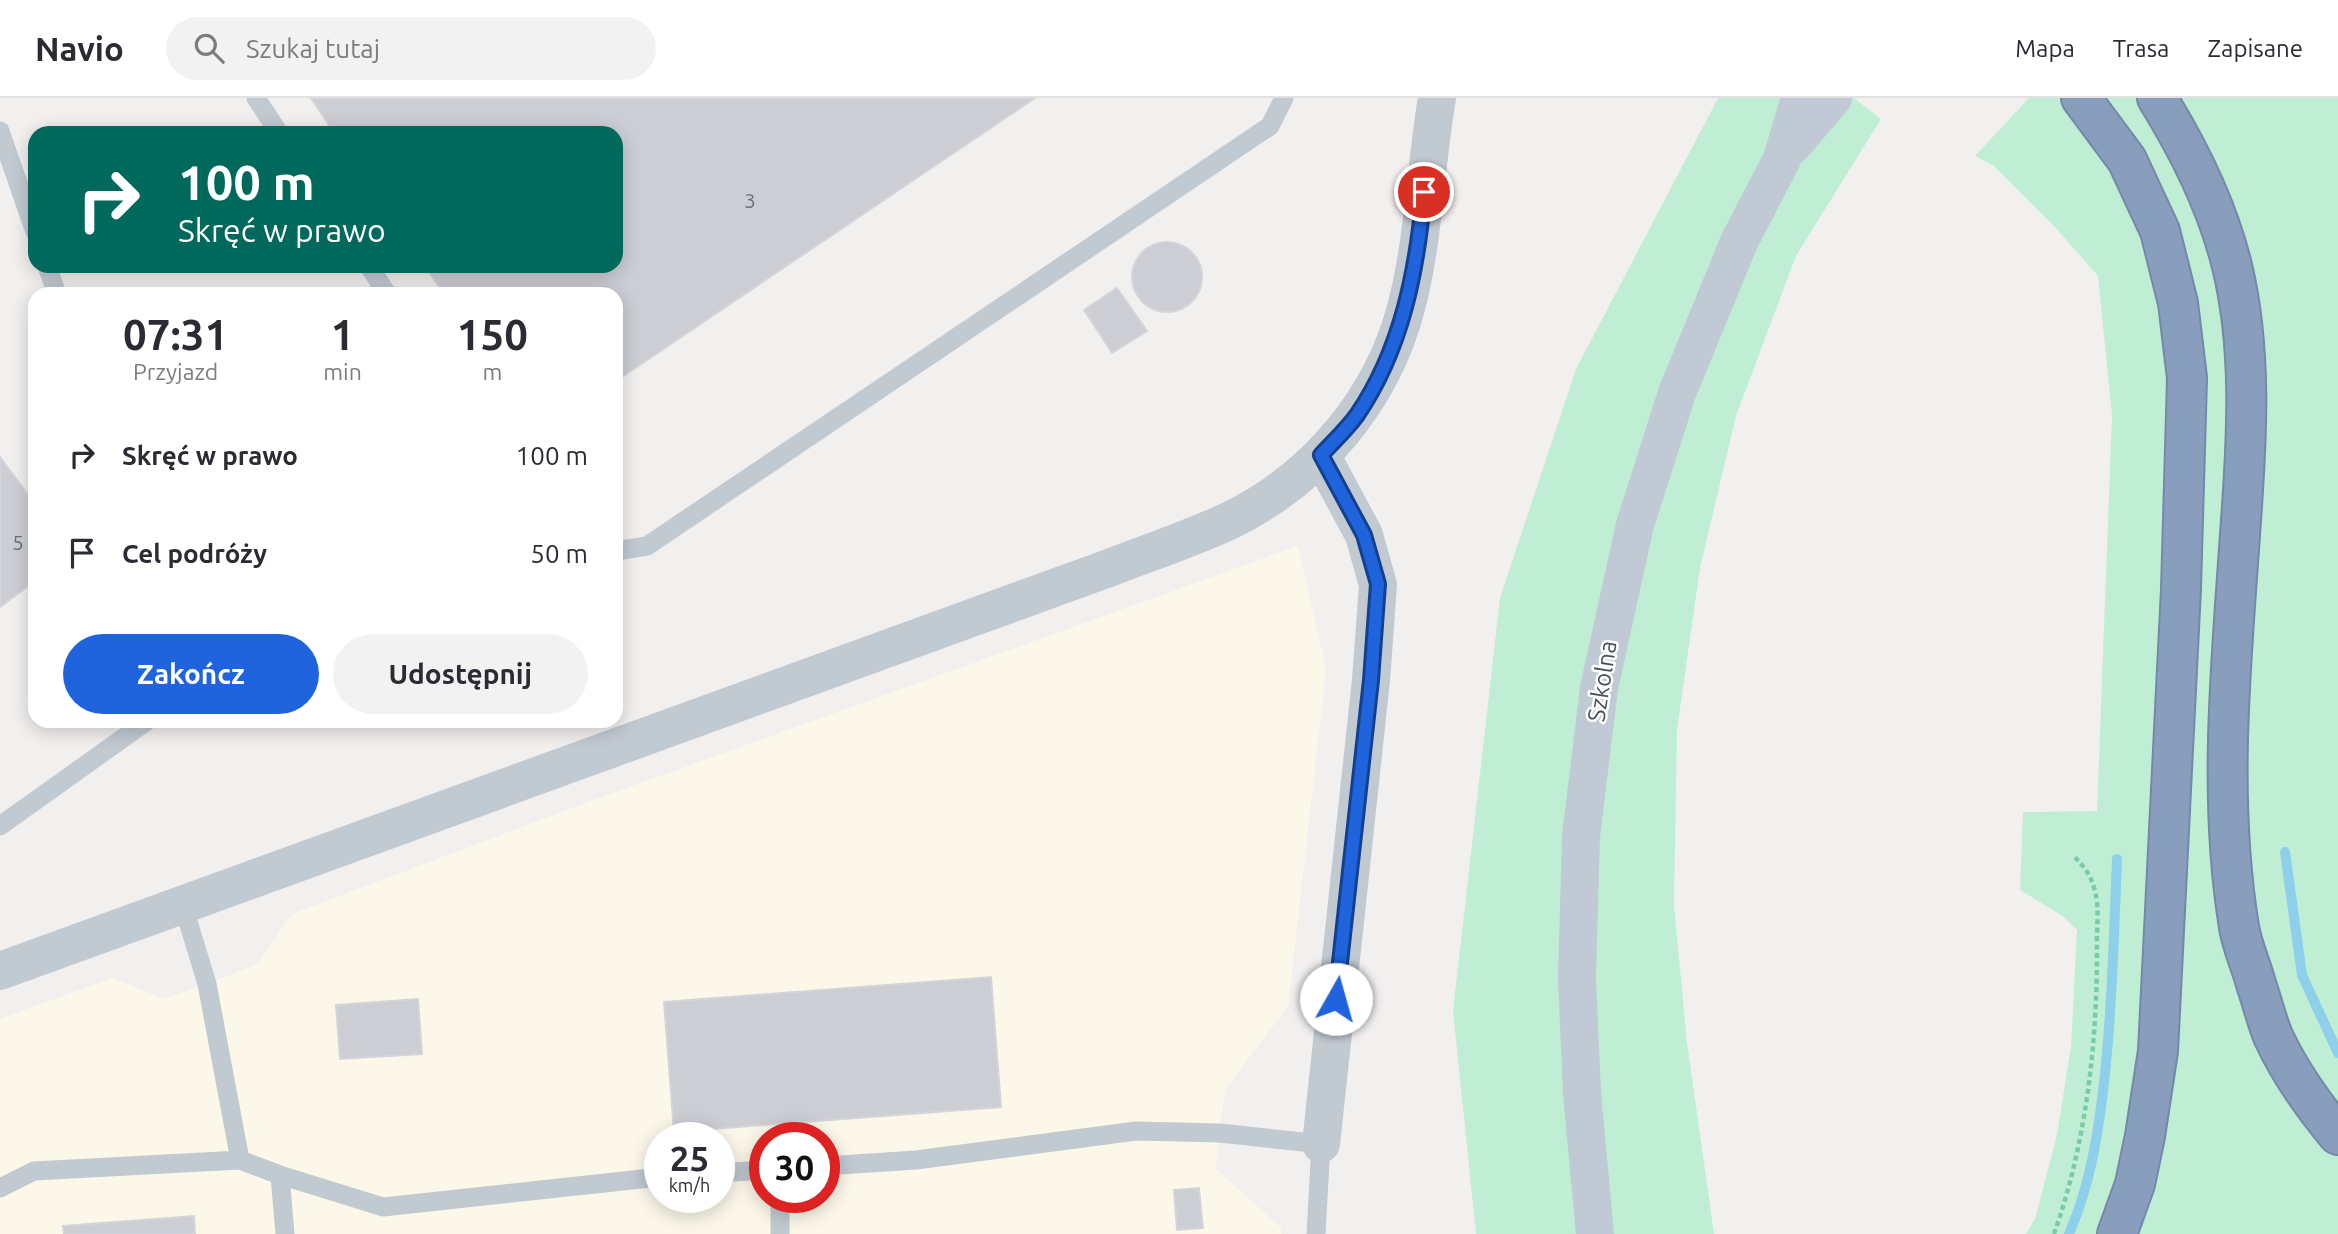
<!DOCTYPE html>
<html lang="pl">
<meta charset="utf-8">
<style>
body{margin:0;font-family:Ubuntu,sans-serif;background:#f2f2f3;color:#2b2b33;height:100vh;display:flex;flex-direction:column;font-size:26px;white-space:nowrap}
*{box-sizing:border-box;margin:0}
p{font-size:23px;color:#7c7c81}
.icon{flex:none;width:38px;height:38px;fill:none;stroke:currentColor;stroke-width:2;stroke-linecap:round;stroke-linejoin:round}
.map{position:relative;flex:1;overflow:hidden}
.drawer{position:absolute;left:28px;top:189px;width:595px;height:441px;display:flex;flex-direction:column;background:#fff;border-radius:21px;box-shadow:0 4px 18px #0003}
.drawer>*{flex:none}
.guide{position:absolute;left:28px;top:28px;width:595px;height:147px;border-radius:21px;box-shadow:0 4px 18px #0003;background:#00695c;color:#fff;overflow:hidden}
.speed{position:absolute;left:644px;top:1024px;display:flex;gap:14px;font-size:35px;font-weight:700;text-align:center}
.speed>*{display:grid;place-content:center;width:91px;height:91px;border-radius:50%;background:#fff;box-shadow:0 4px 18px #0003;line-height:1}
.speed small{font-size:18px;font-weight:400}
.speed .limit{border:10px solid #d22;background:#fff;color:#111}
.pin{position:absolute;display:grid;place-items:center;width:60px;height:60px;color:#fff;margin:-30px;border:4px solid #fff;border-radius:50%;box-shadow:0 2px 7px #0007}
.me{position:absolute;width:77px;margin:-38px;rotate:7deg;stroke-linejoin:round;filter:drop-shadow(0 0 5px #0008)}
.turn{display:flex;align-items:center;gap:24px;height:147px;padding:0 35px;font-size:32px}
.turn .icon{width:91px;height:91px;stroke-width:2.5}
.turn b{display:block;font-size:49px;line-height:60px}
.eta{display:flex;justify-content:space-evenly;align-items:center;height:119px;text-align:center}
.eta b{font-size:42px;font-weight:600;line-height:49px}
.cta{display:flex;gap:14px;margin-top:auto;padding:14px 35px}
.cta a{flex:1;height:80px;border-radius:42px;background:#1f64dc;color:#fff;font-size:28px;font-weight:600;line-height:80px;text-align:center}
.cta a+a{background:#f2f2f3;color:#2b2b33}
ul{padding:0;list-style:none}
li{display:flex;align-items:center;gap:21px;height:98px;padding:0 35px}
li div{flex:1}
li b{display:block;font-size:26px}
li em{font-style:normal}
header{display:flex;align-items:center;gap:42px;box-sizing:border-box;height:98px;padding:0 35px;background:#fff;border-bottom:2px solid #e1e1e2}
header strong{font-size:33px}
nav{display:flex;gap:38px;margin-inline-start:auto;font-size:24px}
.search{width:490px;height:63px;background:#f2f2f3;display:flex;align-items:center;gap:18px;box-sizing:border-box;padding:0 24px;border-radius:38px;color:#7c7c81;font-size:26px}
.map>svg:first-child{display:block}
.commercial{fill:#fbf8ea;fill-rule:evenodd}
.green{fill:#c0eed5}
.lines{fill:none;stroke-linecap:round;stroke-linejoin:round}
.stream{stroke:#8ed0e9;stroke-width:10}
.building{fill:#ccced4;stroke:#d4d5db;stroke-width:2}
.highway-casing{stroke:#7489a8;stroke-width:42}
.path{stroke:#79cba8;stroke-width:4.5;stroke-dasharray:5 3.5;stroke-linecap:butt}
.lane{stroke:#c1c9d1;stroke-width:19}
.street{stroke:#c1c9d1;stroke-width:38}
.secondary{stroke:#c1c9d5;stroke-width:38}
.highway{stroke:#899ebc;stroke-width:38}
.route-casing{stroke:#14418f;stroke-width:18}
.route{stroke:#1f64dc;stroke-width:12}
.labels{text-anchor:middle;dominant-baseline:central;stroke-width:5;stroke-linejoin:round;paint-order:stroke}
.number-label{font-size:21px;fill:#69707a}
.street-label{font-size:24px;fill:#48515c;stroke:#fff}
</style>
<header>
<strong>Navio</strong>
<div class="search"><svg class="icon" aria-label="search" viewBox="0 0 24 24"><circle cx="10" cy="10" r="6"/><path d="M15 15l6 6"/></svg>Szukaj tutaj</div>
<nav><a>Mapa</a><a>Trasa</a><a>Zapisane</a></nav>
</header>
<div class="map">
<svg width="2338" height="1136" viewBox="0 0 2338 1136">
<rect width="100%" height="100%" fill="#f2f0ef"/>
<!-- commercial -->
<path class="commercial" d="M 1298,448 L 1326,572 L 1288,908 L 1225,992 L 1215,1070 L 1281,1130 L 1281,1136 L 0,1136 L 0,921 L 112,880 L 164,901 L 207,886 L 258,866 L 292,816 L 588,704 ZM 660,1040 L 719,1040 L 719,1099 L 660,1099 ZM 765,1040 L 824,1040 L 824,1099 L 765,1099 Z"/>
<!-- green -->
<path class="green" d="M 1718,0 L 1854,0 L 1881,21 L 1796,158 L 1736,318 L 1700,470 L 1677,632 L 1674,807 L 1687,944 L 1714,1136 L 1476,1136 L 1453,913 L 1500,500 L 1576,271 Z
M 2029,0 L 2338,0 L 2338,1136 L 2026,1136 L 2035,1121 L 2057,1037 L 2071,948 L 2077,832 L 2064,819 L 2020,792 L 2023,714 L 2097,713 L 2112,317 L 2098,178 L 2054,128 L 1994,68 L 1975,58 Z"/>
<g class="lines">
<!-- stream -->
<path class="stream" d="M 2285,754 L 2302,877 L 2338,955
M 2069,1136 C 2090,1088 2098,1037 2104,985 C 2112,911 2114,836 2117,761"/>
</g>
<!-- building -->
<path class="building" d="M 311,0 L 1035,0 L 616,283 L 616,196 L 444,196 L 425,168 L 616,168 L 616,35 L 334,35 Z
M1132 179a35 35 0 1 1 70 0a35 35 0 1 1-70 0Z
M 1117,190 L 1147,233 L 1112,255 L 1084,212 Z
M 0,359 L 35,406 L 35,483 L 0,509 Z
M 991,879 L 1001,1009 L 674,1034 L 664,904 Z
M 418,901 L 422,956 L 340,961 L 336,907 Z
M 1199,1090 L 1203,1130 L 1177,1132 L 1174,1092 Z
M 194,1118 L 195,1136 L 64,1136 L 63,1128 Z"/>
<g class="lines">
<!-- highway casing -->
<g class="highway-casing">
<path id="highway" d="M 2081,0 L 2127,62 L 2160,133 L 2178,205 L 2187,280 L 2181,491 L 2158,953 L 2145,1038 L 2135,1086 L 2117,1136
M 2157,0 C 2190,53 2217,107 2232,168 C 2252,250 2247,339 2241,422 C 2232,558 2217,694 2239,829 C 2242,848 2251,867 2256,886 C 2262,903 2266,921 2273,938 C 2289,973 2313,1007 2338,1037"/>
</g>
<!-- path -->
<path class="path" d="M 2054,1136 C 2086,1045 2097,948 2097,852 C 2096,834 2100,811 2095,794 C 2092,778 2084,769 2074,758"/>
<!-- lane -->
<path class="lane" d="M 256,0 L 279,35
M 0,33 L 35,134
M 47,168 L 57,196
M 369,168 L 387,196
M 616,453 L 647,448 L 1270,28 L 1284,0
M 0,728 L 147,623
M 183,807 L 207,886 L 240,1062
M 824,1068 L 916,1062 L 1136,1033 L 1220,1035 L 1321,1046 L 1316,1136
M 719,1075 L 765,1072
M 280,1077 L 285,1136
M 0,1090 L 34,1073 L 240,1062 L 280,1077 L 383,1109 L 660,1079
M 780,1136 L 780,1099"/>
<!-- street -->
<path class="street" d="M 1321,357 L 1364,437 L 1378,487 L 1371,582 L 1321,1046
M 0,873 L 1109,470 C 1150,454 1193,440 1233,421 C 1317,379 1382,301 1406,210 C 1424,142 1425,70 1437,0"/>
<!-- secondary -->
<path class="secondary" d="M 1792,48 L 1833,0
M 1595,1136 L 1582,996 L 1577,880 L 1581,738 L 1599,590 L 1635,427 L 1677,295 L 1739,144 L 1782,61 L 1800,0"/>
<!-- highway -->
<use href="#highway" class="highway"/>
</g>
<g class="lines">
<!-- route casing -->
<g class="route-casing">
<path id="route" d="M 1336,901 L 1371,582 L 1378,486 L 1364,437 L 1321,357 C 1333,344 1347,331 1357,317 C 1402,251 1417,172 1424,94"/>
</g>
<!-- route -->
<use href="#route" class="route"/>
</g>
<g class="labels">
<!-- number labels -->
<g class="number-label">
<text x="750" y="102">3</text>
<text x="18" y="444">5</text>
</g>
<!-- street labels -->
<g class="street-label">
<text transform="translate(1602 583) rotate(-81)">Szkolna</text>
</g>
</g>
</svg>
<div class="speed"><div>25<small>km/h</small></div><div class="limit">30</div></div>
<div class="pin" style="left:1424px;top:94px;background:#d93025"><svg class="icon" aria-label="arrive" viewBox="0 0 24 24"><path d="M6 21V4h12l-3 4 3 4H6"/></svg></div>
<svg class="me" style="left:1336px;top:901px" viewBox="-20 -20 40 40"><circle r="19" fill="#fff"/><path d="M0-13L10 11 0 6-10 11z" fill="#1f64dc"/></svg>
<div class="guide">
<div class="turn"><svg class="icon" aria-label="right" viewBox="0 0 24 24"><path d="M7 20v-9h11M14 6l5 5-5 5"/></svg><div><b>100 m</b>Skręć w prawo</div></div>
</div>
<section class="drawer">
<div class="eta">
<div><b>07:31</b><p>Przyjazd</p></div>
<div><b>1</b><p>min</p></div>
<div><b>150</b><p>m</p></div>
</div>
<ul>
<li><svg class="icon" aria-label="right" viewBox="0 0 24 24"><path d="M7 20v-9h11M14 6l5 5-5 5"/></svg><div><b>Skręć w prawo</b></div><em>100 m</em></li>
<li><svg class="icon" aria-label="arrive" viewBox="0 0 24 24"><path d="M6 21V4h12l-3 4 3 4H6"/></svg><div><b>Cel podróży</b></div><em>50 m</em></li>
</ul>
<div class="cta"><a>Zakończ</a><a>Udostępnij</a></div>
</section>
</div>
